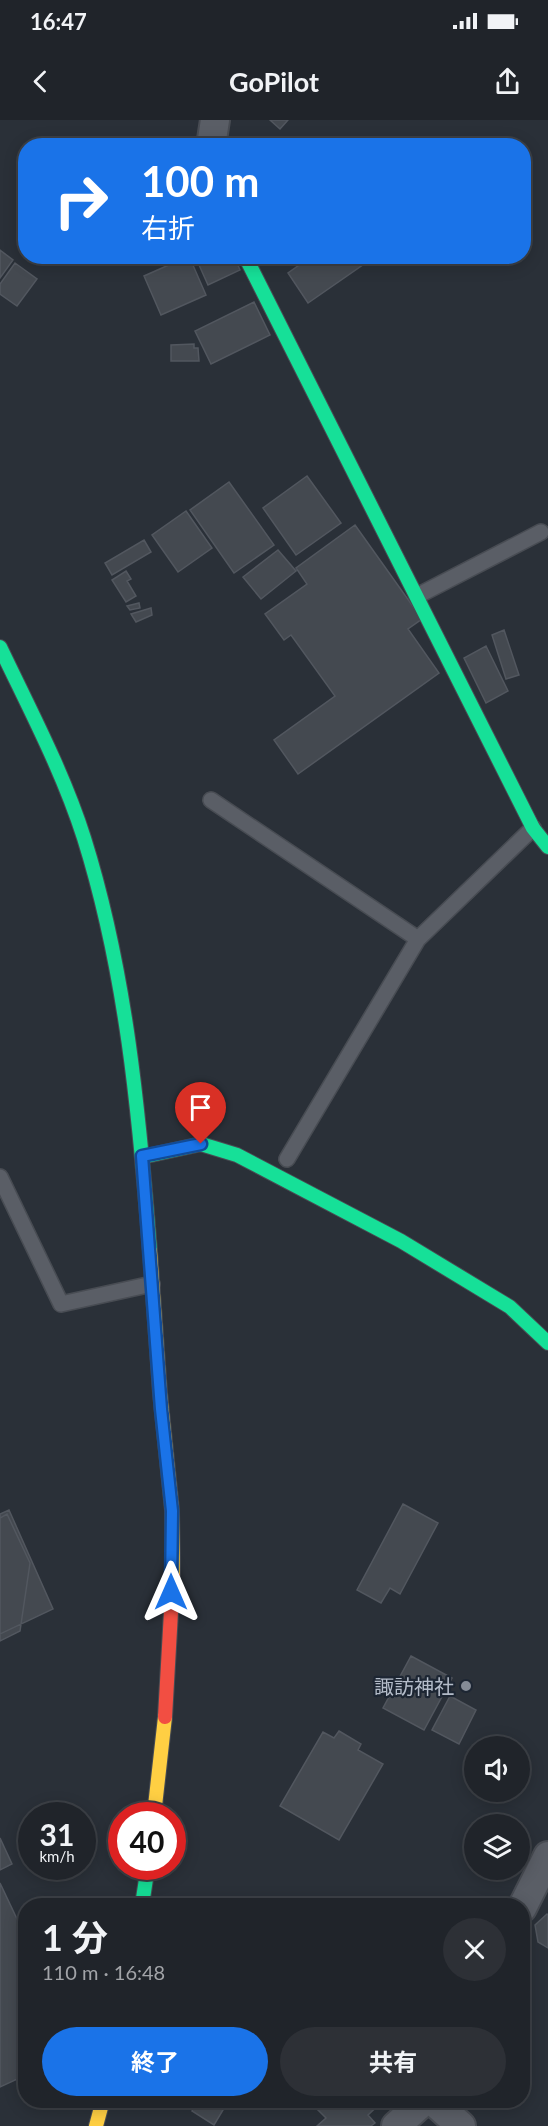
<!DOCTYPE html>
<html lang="ja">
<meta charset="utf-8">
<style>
body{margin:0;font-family:Lato,"Noto Sans JP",sans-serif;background:#2d3036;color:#f1f3f6;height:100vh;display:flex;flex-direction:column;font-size:22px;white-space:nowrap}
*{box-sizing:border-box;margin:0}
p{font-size:20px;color:#a2a4a8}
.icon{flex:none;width:33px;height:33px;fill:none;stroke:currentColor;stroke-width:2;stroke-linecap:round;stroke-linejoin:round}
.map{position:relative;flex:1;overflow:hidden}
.drawer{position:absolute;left:18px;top:1778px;width:512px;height:210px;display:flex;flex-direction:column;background:#20242a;border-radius:24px;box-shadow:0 3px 15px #0003,0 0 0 2px #3d4147}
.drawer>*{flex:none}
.guide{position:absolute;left:18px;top:18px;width:513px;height:126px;border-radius:24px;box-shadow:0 3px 15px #0003,0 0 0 2px #3d4147;background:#1a73e8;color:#fff;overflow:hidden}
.controls{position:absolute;left:464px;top:1616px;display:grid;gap:12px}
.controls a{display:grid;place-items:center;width:66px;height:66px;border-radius:50%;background:#20242a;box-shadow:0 3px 15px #0003,0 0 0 2px #3d4147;font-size:30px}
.speed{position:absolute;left:18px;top:1682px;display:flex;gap:12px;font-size:30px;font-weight:700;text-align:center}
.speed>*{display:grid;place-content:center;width:78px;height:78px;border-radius:50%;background:#20242a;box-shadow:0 3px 15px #0003,0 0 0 2px #3d4147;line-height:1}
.speed small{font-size:15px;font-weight:400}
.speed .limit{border:9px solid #d22;background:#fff;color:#111}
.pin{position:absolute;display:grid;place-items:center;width:51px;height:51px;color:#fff;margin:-62px -26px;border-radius:50% 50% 50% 0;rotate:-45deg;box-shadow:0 0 6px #0007}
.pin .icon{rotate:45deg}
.me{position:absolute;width:66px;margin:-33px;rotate:0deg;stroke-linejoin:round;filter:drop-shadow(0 0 4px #0008)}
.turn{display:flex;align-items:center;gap:21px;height:126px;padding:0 24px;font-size:27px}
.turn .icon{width:78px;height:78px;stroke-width:2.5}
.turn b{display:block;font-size:42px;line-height:51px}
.round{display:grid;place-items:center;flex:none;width:63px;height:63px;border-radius:32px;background:#2d3036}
.summary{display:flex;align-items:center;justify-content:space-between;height:102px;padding:0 24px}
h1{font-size:36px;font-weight:700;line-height:45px}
.cta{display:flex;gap:12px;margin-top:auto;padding:12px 24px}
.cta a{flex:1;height:69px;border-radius:36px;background:#1a73e8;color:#fff;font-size:24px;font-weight:700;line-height:69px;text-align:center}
.cta a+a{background:#2d3036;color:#f1f3f6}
.status{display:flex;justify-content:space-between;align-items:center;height:42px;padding:0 30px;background:#20242a;direction:ltr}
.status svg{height:16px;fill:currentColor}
header{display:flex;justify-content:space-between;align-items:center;height:78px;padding:0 24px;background:#20242a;font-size:27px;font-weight:700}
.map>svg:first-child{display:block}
.building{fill:#444950;stroke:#52575f;stroke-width:1.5}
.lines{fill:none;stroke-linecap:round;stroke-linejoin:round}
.lane-casing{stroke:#484c53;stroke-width:18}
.street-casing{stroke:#484c53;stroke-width:32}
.fast-casing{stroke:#484c53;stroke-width:16}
.slow-casing{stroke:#484c53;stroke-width:16}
.jam-casing{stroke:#484c53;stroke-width:16}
.lane{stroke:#5a5e66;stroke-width:15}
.street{stroke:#5a5e66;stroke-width:28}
.fast{stroke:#16e098;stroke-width:14}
.slow{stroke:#ffcf43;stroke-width:14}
.jam{stroke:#f24e42;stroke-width:14}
.route-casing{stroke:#114b97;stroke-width:15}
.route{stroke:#1a73e8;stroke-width:10}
.poi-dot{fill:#848b96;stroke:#1d2633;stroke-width:2}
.labels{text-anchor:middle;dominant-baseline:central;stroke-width:4.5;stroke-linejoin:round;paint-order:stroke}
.poi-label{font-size:20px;fill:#b4bcc9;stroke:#1d2633;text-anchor:end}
</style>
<div class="status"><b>16:47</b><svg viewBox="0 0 49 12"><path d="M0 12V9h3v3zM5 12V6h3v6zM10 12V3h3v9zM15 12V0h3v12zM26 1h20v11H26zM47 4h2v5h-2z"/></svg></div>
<header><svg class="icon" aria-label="back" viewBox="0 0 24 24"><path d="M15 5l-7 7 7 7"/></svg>GoPilot<svg class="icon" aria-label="share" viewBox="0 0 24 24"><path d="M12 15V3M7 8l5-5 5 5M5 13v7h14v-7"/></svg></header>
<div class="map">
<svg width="548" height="2006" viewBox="0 0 548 2006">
<rect width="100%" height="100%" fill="#2a3038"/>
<!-- building -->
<path class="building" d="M 270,0 L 288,0 L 280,9 Z
M 0,130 L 13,140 L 0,158 Z
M 189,136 L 206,175 L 161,195 L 144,156 Z
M 195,136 L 234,136 L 240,150 L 208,165 Z
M 270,136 L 288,136 L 289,139 L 272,144 Z
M 312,136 L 363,136 L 367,142 L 308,183 L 288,153 Z
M 15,143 L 37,159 L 17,186 L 0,174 L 0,164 Z
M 254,182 L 270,215 L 211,244 L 195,211 Z
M 194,224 L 194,228 L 198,228 L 199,241 L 171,241 L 171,225 Z
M 307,356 L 341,403 L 296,435 L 263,388 Z
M 229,362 L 274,425 L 234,453 L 190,390 Z
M 186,391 L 212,428 L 178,452 L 152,415 Z
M 355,405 L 422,499 L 408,509 L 439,553 L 298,654 L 274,620 L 335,576 L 291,515 L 284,520 L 265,494 L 307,464 L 296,448 Z
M 144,420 L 151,432 L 112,455 L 105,443 Z
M 278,430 L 296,451 L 261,479 L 243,457 Z
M 126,451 L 131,459 L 127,461 L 136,476 L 126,482 L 112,460 Z
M 139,483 L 140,488 L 130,490 L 127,486 Z
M 151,488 L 152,495 L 136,502 L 131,494 Z
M 504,510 L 519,555 L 506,559 L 492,515 Z
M 486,526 L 508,571 L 486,583 L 464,538 Z
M 403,1384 L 438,1403 L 400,1474 L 390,1468 L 381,1483 L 357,1470 Z
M 9,1390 L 53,1489 L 0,1514 L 0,1394 Z
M 7,1394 L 30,1443 L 20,1511 L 0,1521 L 0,1398 Z
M 411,1536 L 452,1558 L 424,1610 L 383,1588 Z
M 450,1576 L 476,1590 L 459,1624 L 432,1610 Z
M 339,1611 L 361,1624 L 358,1630 L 383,1644 L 339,1720 L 280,1686 L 323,1612 L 334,1618 Z
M 0,1718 L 12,1744 L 0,1750 Z
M 0,1763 L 26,1818 L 26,1955 L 0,1967 Z
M 547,1794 L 548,1795 L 548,1828 L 538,1822 L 535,1805 Z
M 198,1980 L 229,1980 L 214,2005 L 192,1991 Z
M 329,1980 L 384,1980 L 368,1995 L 375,2003 L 371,2006 L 317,2006 L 326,1998 L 318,1990 Z"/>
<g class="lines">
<!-- lane casing -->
<g class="lane-casing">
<path id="lane" d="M 417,476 L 541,412
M 211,680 L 418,819
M 287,1039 L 418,819 L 533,708
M 0,1057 L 61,1184 L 152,1164"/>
</g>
<!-- street casing -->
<g class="street-casing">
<path id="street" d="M 211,26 L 215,0
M 522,1788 L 548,1736
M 432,1980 L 461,2006
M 396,2006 L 425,1980"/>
</g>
<!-- fast casing -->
<g class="fast-casing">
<path id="fast" d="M 245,136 L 533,708 L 548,727
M 0,527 C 30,590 63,652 84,718 C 126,852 139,992 150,1131
M 142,1037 L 201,1024 L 237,1035 L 401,1121 L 510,1187 L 548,1223
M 142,1785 L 148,1746"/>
</g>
<!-- slow casing -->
<g class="slow-casing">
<path id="slow" d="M 150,1131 L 160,1273 L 172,1390 L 173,1457
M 154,1695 L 165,1597
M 96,2006 L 103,1980"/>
</g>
<!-- jam casing -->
<g class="jam-casing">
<path id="jam" d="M 165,1597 L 173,1457"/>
</g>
<!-- lane -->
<use href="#lane" class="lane"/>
<!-- street -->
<use href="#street" class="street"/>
<!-- fast -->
<use href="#fast" class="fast"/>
<!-- slow -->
<use href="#slow" class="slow"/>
<!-- jam -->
<use href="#jam" class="jam"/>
</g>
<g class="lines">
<!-- route casing -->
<g class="route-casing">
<path id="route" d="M 171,1472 L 172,1391 L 161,1289 L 142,1036 L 201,1024"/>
</g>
<!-- route -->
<use href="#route" class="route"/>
</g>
<!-- markers -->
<circle class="poi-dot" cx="466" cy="1566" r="6"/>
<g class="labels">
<!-- poi labels -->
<g class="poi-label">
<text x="454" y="1566">諏訪神社</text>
</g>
</g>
</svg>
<div class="controls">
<a><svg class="icon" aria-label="sound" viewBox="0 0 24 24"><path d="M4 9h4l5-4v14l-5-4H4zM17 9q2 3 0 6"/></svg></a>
<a><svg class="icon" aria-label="layers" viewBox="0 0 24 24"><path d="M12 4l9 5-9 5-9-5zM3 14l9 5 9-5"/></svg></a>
</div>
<div class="speed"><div>31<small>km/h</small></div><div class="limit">40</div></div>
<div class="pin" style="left:201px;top:1024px;background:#d93025"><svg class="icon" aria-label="arrive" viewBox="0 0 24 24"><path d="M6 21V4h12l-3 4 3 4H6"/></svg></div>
<svg class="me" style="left:171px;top:1472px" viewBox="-20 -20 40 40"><path d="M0-17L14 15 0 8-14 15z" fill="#1a73e8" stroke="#fff" stroke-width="4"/></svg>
<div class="guide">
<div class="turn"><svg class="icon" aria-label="right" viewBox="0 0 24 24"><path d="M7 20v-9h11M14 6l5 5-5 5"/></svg><div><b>100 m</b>右折</div></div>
</div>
<section class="drawer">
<div class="summary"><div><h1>1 分</h1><p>110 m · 16:48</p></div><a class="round"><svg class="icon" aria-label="close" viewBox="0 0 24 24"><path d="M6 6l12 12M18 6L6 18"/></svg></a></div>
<div class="cta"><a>終了</a><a>共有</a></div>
</section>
</div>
